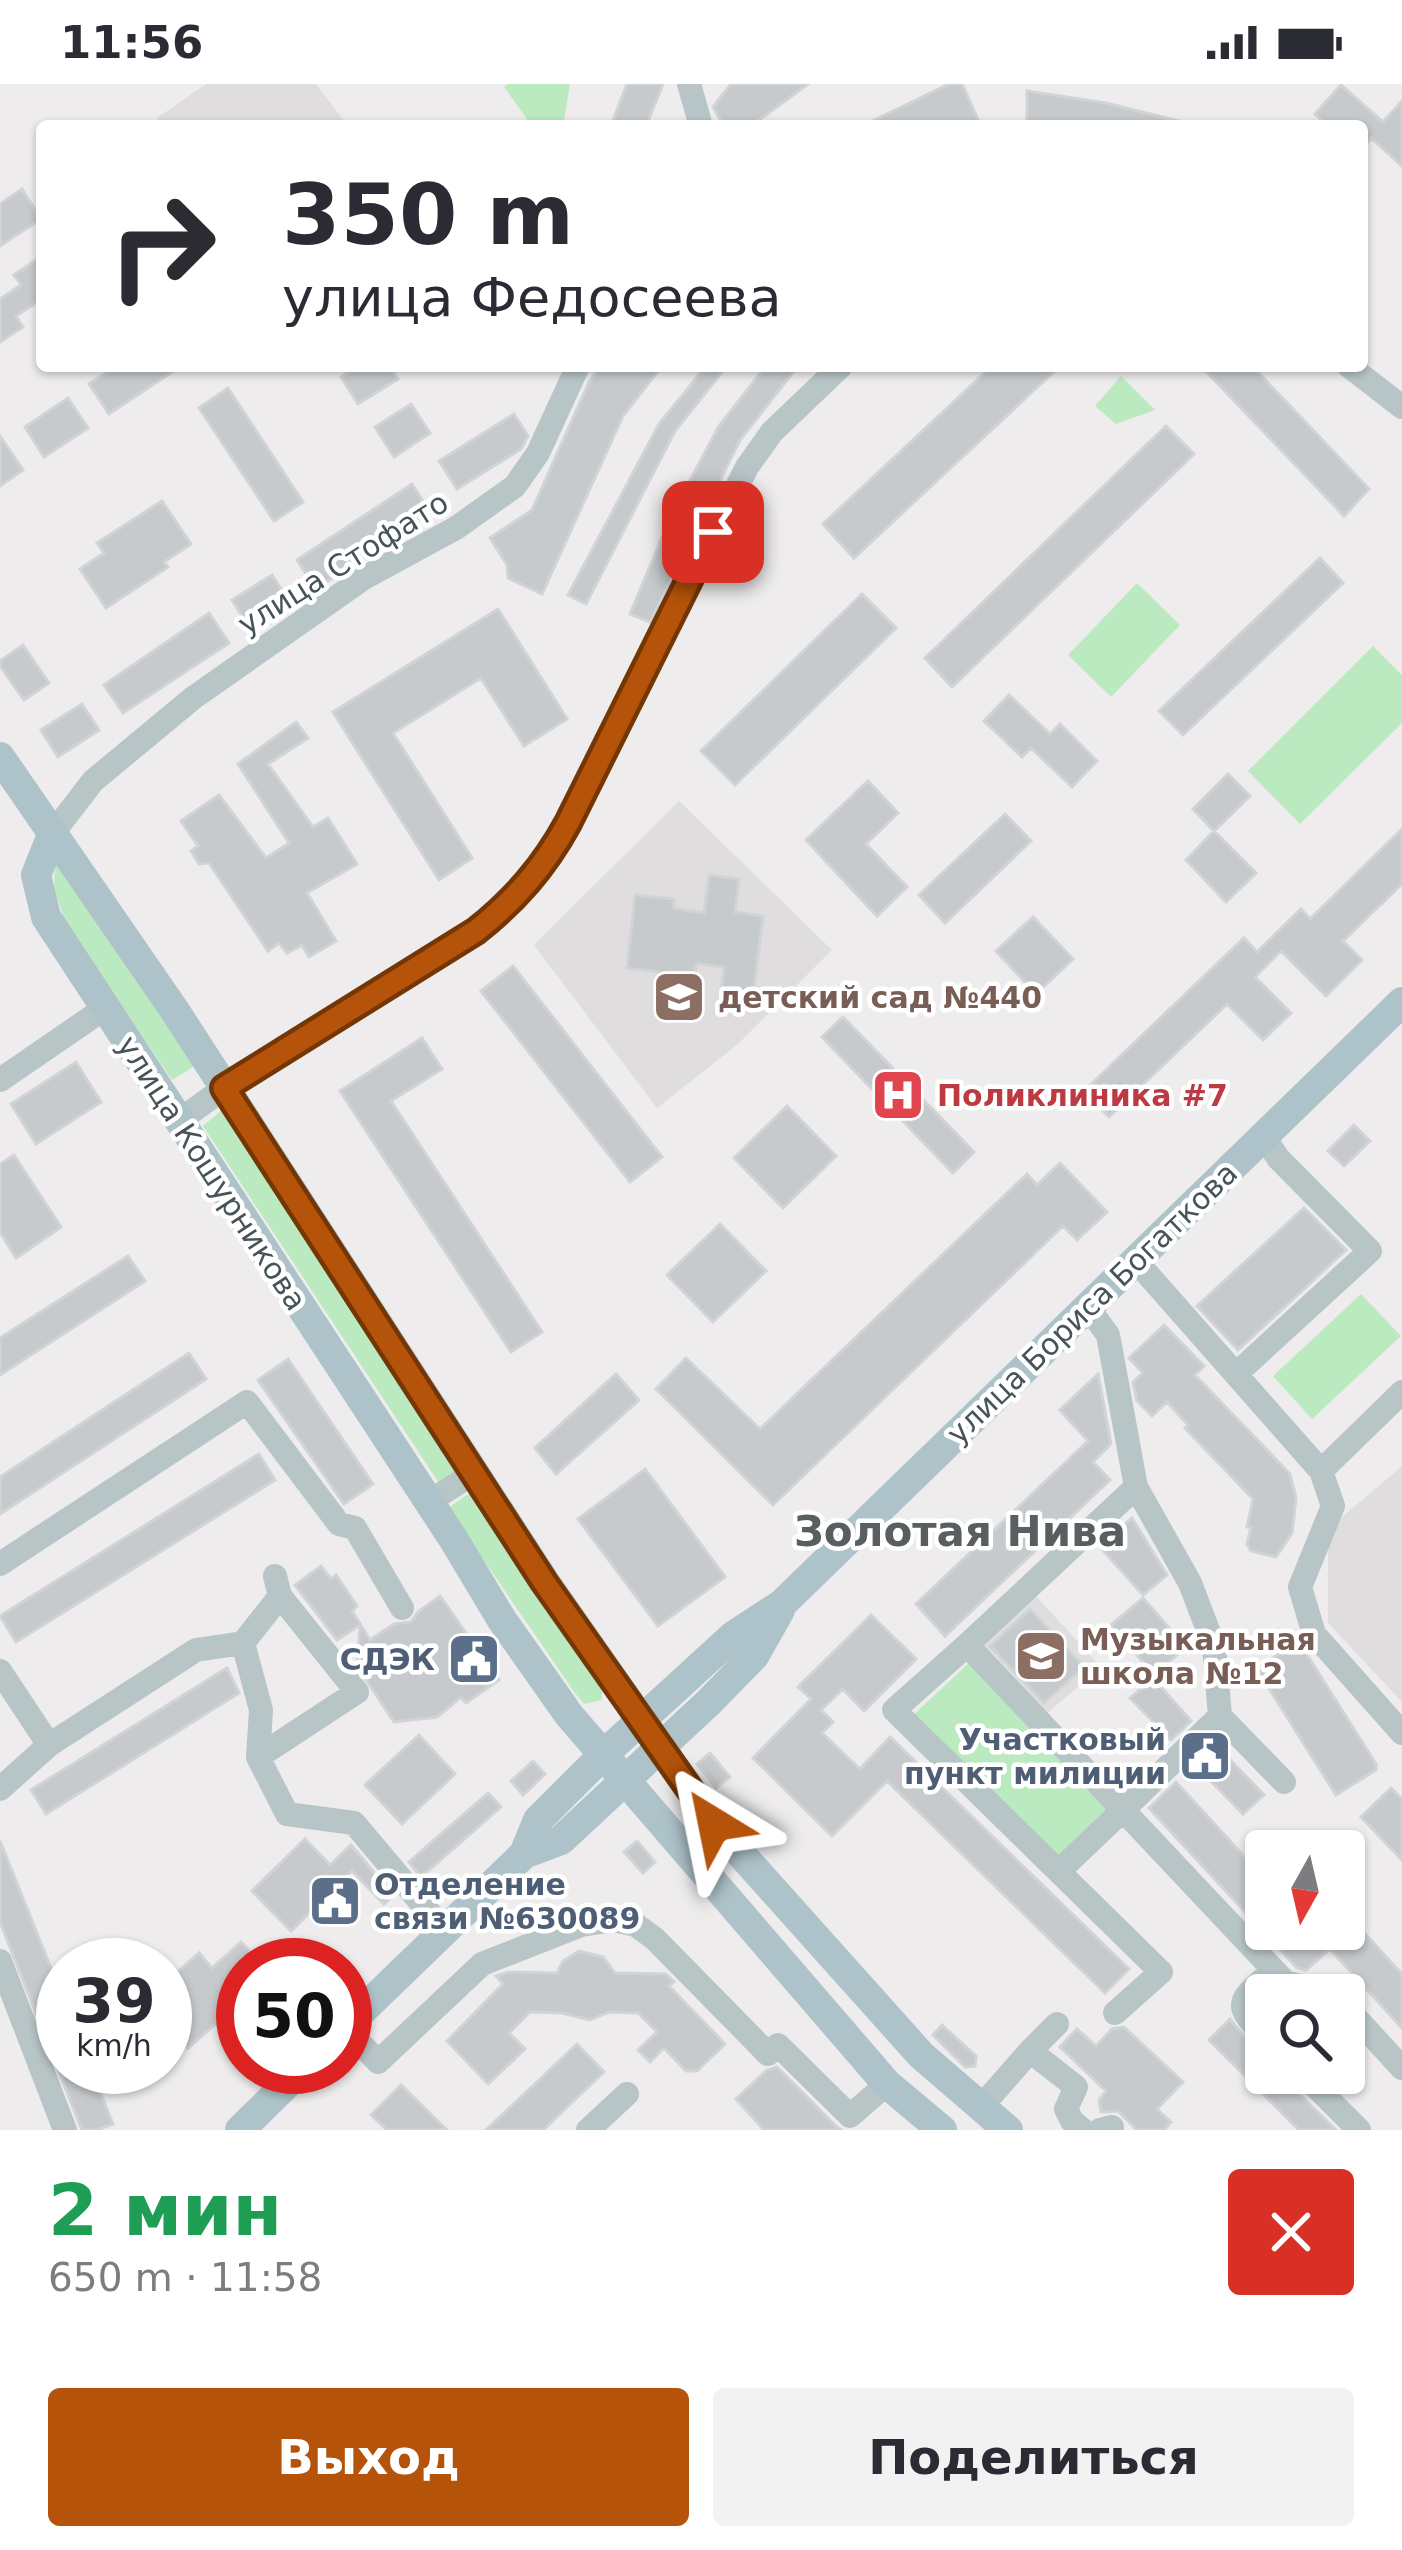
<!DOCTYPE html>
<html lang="ru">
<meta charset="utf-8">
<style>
body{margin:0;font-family:"DejaVu Sans",sans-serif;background:#f2f2f3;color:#2b2b33;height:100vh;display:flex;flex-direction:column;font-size:45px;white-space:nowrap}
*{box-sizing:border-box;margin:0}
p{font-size:39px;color:#7c7c81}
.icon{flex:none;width:66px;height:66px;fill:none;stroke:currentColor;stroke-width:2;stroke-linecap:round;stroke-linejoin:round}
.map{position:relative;height:2046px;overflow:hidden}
.details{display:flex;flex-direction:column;background:#fff;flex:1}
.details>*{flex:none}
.guide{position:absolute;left:36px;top:36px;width:1332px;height:252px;border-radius:12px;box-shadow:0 3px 9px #0004;background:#fff;color:#2b2b33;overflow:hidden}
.needle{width:78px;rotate:188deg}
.tools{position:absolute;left:1245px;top:1746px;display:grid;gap:24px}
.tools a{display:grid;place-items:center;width:120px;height:120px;border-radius:12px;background:#fff;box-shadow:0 3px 9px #0004;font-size:60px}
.speed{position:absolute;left:36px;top:1854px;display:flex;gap:24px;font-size:60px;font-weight:700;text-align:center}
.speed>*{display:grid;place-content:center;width:156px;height:156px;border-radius:50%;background:#fff;box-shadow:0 3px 9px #0004;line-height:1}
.speed small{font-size:30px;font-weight:400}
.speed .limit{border:18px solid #d22;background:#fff;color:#111}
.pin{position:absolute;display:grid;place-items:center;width:102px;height:102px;color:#fff;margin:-51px;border-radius:24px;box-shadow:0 6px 18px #0006}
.me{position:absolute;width:132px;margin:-66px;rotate:325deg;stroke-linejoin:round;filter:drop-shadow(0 0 9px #0008)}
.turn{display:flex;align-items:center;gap:42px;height:252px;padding:0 48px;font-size:54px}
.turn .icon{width:156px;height:156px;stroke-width:2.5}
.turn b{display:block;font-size:84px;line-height:102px}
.round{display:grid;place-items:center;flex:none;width:126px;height:126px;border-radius:12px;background:#f2f2f3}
.head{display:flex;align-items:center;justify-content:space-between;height:204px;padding:0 48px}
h1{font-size:72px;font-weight:600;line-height:90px;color:#1e9e55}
.action{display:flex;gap:24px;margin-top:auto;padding:24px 48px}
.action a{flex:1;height:138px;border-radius:12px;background:#b45309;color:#fff;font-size:48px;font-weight:600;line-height:138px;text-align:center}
.action a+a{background:#f2f2f3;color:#2b2b33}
.status{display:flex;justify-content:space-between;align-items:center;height:84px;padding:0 60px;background:#fff;direction:ltr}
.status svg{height:33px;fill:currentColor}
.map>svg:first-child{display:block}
.education{fill:#dfddde}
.green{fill:#bceac0}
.building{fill:#c6cacd;stroke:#d0d4d7;stroke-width:3}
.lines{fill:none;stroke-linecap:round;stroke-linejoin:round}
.minor{stroke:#b8c5c7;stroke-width:24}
.major{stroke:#adc3c9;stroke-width:30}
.route-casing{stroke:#753606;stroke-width:30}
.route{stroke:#b45309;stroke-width:21}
.labels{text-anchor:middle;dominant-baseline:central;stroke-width:9;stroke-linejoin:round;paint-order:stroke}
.street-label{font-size:30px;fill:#465457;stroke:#fff}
.education-label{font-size:30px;font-weight:bold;fill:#785e54;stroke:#fff;text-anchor:start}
.health-label{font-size:30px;font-weight:bold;fill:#be3a42;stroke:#fff;text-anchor:start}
.service-label{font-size:30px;font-weight:bold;fill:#4e5e75;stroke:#fff;text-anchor:end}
.district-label{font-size:42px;font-weight:bold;fill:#595e60;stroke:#fff}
</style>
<div class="status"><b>11:56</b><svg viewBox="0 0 49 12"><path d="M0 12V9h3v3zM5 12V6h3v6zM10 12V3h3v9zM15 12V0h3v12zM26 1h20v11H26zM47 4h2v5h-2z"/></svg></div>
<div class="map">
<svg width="1402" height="2046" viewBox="0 0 1402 2046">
<rect width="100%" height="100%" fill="#eeecec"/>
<!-- education -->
<path class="education" d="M 206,0 L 316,0 L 348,42 L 163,42 L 157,34 Z
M 679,717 L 832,866 L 738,960 L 657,1024 L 534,861 Z
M 1402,1382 L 1402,1618 L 1328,1539 L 1328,1445 Z
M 1035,1511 L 1101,1583 L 1046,1630 L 980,1562 Z"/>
<!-- green -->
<path class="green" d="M 509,0 L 570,0 L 563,42 L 532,42 L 504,3 Z
M 1121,292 L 1155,326 L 1116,340 L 1095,322 Z
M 1137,499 L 1180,541 L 1111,613 L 1068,571 Z
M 1373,562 L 1402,591 L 1402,639 L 1300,740 L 1248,687 Z
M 55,780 L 65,783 L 196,981 L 172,996 L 66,840 L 54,805 Z
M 222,1026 L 461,1385 L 439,1399 L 203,1042 Z
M 1361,1210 L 1401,1252 L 1312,1335 L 1273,1292 Z
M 471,1408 L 602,1602 L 602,1616 L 584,1620 L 575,1609 L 448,1424 Z
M 971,1577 L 1110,1724 L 1059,1774 L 911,1633 Z"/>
<!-- building -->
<path class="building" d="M 627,0 L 663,0 L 646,42 L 611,42 Z
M 731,0 L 808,0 L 751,42 L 724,42 L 713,23 Z
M 949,0 L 962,0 L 981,42 L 862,42 Z
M 1341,1 L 1383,38 L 1402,17 L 1402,82 L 1371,54 L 1362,65 L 1362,42 L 1328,42 L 1315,30 Z
M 1027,7 L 1106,19 L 1178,37 L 1178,42 L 1027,40 Z
M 22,105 L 41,135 L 0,162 L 0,120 Z
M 42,172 L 42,215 L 16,232 L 23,243 L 0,258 L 0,215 L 21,201 L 14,191 Z
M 117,282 L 181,282 L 109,330 L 89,300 Z
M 359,282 L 389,282 L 398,295 L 358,320 L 341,293 Z
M 601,282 L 662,282 L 623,332 L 542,510 L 508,494 L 507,481 L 490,454 L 532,426 L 589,298 Z
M 706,282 L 727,282 L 675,347 L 586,520 L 568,511 L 659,340 Z
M 766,282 L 798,282 L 740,356 L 650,538 L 630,530 L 672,430 L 719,342 Z
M 992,282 L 1060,282 L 854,474 L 823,440 Z
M 1201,282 L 1252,282 L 1369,405 L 1344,432 Z
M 228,304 L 303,418 L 274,437 L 199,324 Z
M 68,314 L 88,344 L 44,373 L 25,343 Z
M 411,320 L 430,349 L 394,373 L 375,343 Z
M 514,330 L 528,352 L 521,365 L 457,405 L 439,377 Z
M 1166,342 L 1194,370 L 952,603 L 925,574 Z
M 0,352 L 23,386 L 0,402 Z
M 412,400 L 431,429 L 316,505 L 297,476 Z
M 162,417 L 191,460 L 164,478 L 168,483 L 106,524 L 80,485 L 104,469 L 97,459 Z
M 1320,474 L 1343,499 L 1183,651 L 1159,627 Z
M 272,491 L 290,519 L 250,545 L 232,516 Z
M 862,510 L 896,544 L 735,701 L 701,667 Z
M 498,525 L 567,635 L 524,662 L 481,594 L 393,649 L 472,774 L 439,796 L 333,628 Z
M 209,529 L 229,559 L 123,629 L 104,601 Z
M 23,561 L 49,599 L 24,616 L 0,582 L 0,577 Z
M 1009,611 L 1050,650 L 1060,640 L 1097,677 L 1072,703 L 1031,664 L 1022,673 L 984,637 Z
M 82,620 L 99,646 L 58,673 L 41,646 Z
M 296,638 L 308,654 L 268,680 L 313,743 L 328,734 L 357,780 L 307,809 L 336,857 L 309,873 L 302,861 L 287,869 L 279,859 L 268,867 L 209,779 L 199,780 L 191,767 L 198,762 L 181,737 L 219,711 L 266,774 L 289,759 L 238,680 Z
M 1228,690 L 1250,712 L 1214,747 L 1193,725 Z
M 868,697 L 898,729 L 866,760 L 907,803 L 877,832 L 806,756 Z
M 1005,730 L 1031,757 L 945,839 L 919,811 Z
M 1402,745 L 1402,800 L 1343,857 L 1362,876 L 1326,912 L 1281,867 L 1255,893 L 1291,929 L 1263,956 L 1227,920 L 1109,1033 L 1084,1007 L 1244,854 L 1257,868 L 1301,825 L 1310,835 Z
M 1214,747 L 1256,789 L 1226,818 L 1186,776 Z
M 709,791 L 739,795 L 735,828 L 763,832 L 753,913 L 721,910 L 724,883 L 696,880 L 691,925 L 655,921 L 659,888 L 627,884 L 635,811 L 674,815 L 673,824 L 704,829 Z
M 1033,833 L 1073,875 L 1036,910 L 996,867 Z
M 513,882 L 662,1073 L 630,1098 L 481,907 Z
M 843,933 L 974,1068 L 953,1089 L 822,953 Z
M 422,954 L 442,985 L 391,1017 L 542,1248 L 511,1268 L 340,1007 Z
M 76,978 L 101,1018 L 36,1060 L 11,1020 Z
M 787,1022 L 836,1072 L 783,1124 L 734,1074 Z
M 1354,1041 L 1370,1057 L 1344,1082 L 1328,1067 Z
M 14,1071 L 61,1143 L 16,1174 L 0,1148 L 0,1080 Z
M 1060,1079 L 1107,1128 L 1077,1156 L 1063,1142 L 773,1421 L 656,1305 L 686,1274 L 760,1345 L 1027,1090 L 1037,1101 Z
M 1304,1124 L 1346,1166 L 1238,1266 L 1197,1222 Z
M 720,1140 L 766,1187 L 713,1238 L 667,1191 Z
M 128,1172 L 145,1197 L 0,1291 L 0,1254 Z
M 1164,1241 L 1204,1282 L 1195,1291 L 1290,1390 L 1296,1414 L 1292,1449 L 1276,1473 L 1251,1467 L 1247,1460 L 1251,1444 L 1247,1443 L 1253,1415 L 1185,1344 L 1188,1341 L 1167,1318 L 1152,1332 L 1137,1317 L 1133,1298 L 1143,1289 L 1129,1274 Z
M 189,1269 L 206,1295 L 0,1430 L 0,1393 Z
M 288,1275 L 373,1400 L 344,1420 L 258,1296 Z
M 616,1290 L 639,1316 L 556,1390 L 535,1364 Z
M 1098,1290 L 1111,1360 L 1093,1378 L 1110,1396 L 945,1552 L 916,1520 L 1088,1357 L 1060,1326 Z
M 259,1370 L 275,1396 L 16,1558 L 0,1532 Z
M 645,1385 L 725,1493 L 658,1542 L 578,1435 Z
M 1132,1434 L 1167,1491 L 1143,1511 L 1099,1462 Z
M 321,1482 L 331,1495 L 336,1491 L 357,1522 L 352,1527 L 370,1556 L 394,1540 L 411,1538 L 418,1528 L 440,1512 L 499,1596 L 466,1619 L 461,1613 L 437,1633 L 394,1638 L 357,1582 L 360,1541 L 337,1556 L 295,1501 Z
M 1143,1514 L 1186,1563 L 1154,1591 L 1111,1541 Z
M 1030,1525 L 1084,1583 L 1044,1619 L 990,1562 Z
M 871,1531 L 916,1575 L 864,1627 L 843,1605 L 821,1626 L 833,1638 L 822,1649 L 860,1685 L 890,1653 L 1129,1885 L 1105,1909 L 887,1697 L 832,1752 L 753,1674 L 811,1615 L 798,1603 Z
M 1299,1558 L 1376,1680 L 1376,1686 L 1336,1711 L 1256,1584 Z
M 227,1584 L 239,1609 L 46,1730 L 31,1706 Z
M 1153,1594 L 1191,1637 L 1171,1656 L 1130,1614 Z
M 419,1651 L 455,1690 L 402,1740 L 365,1701 Z
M 1215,1660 L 1264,1711 L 1243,1730 L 1194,1680 Z
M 710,1669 L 730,1693 L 716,1704 L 697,1680 Z
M 533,1677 L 545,1690 L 523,1711 L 511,1697 Z
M 1176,1698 L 1266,1796 L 1266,1845 L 1311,1845 L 1330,1865 L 1306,1886 L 1297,1884 L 1149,1724 Z
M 1391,1704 L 1402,1715 L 1402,1776 L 1361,1733 Z
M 488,1709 L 501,1723 L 421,1793 L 409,1778 Z
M 305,1755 L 330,1781 L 351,1761 L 393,1811 L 384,1820 L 352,1787 L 291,1847 L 252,1807 Z
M 0,1757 L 63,1914 L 63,1983 L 90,1983 L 113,2040 L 96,2046 L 82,2046 L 0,1838 Z
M 637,1757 L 655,1778 L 643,1789 L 624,1768 Z
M 1357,1841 L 1402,1890 L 1402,1944 L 1330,1865 Z
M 241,1858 L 264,1881 L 243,1881 L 243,1916 L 188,1964 L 165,1937 L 165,1899 L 199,1869 L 212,1884 Z
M 579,1867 L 603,1873 L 615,1889 L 666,1890 L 674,1898 L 669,1902 L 725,1960 L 697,1987 L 686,1987 L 664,1964 L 650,1978 L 638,1966 L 657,1948 L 638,1929 L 609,1928 L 590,1936 L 562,1929 L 530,1928 L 509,1949 L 525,1965 L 488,2000 L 447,1957 L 503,1900 L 496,1892 L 508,1888 L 557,1889 L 563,1877 Z
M 1230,1935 L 1254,1965 L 1266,1969 L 1266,1989 L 1286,1989 L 1290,2001 L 1336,2046 L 1299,2046 L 1209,1956 Z
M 942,1941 L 976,1972 L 975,1982 L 965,1983 L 933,1951 Z
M 1124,1943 L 1183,1998 L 1157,2025 L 1171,2038 L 1164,2046 L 1137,2046 L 1118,2027 L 1101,2028 L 1099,2016 L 1106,2007 L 1060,1963 L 1077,1945 L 1096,1962 L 1112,1945 Z
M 577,1960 L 604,1988 L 543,2046 L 486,2046 Z
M 777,1983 L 838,2044 L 842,2046 L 764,2046 L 736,2015 L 767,1986 Z
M 401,2001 L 447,2046 L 387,2046 L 371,2031 Z"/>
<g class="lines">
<!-- minor -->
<path class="minor" d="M 689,0 L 701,42
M 1349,282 L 1402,323
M 53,749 L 93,697 L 193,614 L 364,494 L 456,444 L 515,402 L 538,369 L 578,282
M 0,996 L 105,924
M 179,1037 L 224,1004 L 476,847 C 515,815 544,783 568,738 L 747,383 L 772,348 L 841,282
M 1136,1177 L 1321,1387 L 1333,1422 L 1300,1503 L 1314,1550 L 1402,1649
M 1087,1222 L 1108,1251 L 1136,1403 L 1190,1499 L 1214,1562 L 1220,1632 L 1123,1726 L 1285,1898 L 1335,1911
M 1236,1290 L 1370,1167 L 1278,1074 L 1265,1054
M 1321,1387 L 1402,1308
M 427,1419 L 474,1389
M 0,1480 L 247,1318 L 339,1440 L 355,1444 L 402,1524
M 243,1559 L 280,1512 L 275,1492
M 967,1561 L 894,1626 L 1161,1888 L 1115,1929
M 0,1587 L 49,1661
M 1220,1632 L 1284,1698
M 258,1673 L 287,1730 L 354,1739 L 444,1846
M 0,1705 L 49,1661 L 196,1566 L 243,1559 L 261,1626 L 258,1673 L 357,1608 L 280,1512
M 1059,1787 L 1123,1726 L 967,1561 L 1136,1403
M 0,1877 L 65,2046
M 1344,1921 L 1402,1984
M 345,1943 L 378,1978 L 482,1880 L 581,1841 L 614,1836 L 636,1841 L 655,1855 L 768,1970 L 778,1961 L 850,2032 L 887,2000
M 1266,1953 C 1230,1918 1239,1918 1273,1886
M 1030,1967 L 1057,1940
M 1302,1989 L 1359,2046
M 981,2023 L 1030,1967 L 1076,2003 L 1066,2025 L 1072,2037 L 1083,2046
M 588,2046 L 627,2010
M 1100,2046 L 1112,2043"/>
<!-- major -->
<path class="major" d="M 0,673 L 175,927 L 545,1498 L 714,1740 L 921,1971 L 1008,2046
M 53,749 L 36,791 L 46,833 L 454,1456 L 502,1536 L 569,1631 L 887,2000 L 942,2046
M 524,1770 L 538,1736 L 603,1671 L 733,1552 L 782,1520 L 1402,918
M 345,1943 L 524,1770 L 561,1756 L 709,1618 L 754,1572 L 780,1526
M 240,2046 L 304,1983"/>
</g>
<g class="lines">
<!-- route casing -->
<g class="route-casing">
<path id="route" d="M 713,448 L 568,739 C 544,783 515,816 476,847 L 224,1004 L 544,1498 L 714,1740"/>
</g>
<!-- route -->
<use href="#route" class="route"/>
</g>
<!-- icons -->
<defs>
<g id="school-square" transform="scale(2.7)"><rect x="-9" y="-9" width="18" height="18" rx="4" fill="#8d6e63" stroke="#fff"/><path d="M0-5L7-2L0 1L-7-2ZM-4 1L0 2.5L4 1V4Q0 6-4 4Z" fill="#fff"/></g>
<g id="hospital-square" transform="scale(2.7)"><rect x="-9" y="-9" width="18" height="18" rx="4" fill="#e0444e" stroke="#fff"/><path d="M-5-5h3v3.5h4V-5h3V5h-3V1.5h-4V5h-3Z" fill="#fff"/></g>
<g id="civic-square" transform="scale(2.7)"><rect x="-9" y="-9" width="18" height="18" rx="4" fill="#5c6f8a" stroke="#fff"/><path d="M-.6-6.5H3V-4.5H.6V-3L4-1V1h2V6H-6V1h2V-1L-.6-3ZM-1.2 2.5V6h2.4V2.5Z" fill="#fff"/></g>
</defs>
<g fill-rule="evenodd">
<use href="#school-square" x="679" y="913"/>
<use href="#hospital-square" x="898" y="1011"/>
<use href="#school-square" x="1041" y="1572"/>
<use href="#civic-square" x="474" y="1575"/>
<use href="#civic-square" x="1205" y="1672"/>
<use href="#civic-square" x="335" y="1817"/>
</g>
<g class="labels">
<!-- street labels -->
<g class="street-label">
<text transform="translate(343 479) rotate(-32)">улица Стофато</text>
<text transform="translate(212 1089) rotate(57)">улица Кошурникова</text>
<text transform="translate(1092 1219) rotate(-44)">улица Бориса Богаткова</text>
</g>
<!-- education labels -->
<g class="education-label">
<text x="718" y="913">детский сад №440</text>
<text x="1080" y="1555">Музыкальная<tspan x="1080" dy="34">школа №12</tspan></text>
</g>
<!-- health labels -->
<g class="health-label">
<text x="937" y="1011">Поликлиника #7</text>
</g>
<!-- service labels -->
<g class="service-label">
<text x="435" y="1575">СДЭК</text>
<text x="1166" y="1655">Участковый<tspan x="1166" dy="34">пункт милиции</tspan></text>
<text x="374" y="1800" text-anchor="start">Отделение<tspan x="374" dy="34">связи №630089</tspan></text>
</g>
<!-- district labels -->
<g class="district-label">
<text x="960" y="1447">Золотая Нива</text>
</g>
</g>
</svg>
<div class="tools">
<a><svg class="needle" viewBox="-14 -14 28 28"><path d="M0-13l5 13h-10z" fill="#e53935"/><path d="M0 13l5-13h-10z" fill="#7c7c81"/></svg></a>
<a><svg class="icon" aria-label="search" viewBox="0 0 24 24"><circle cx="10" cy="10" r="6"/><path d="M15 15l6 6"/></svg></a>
</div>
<div class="speed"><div>39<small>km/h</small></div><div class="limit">50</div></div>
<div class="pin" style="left:713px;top:448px;background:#d93025"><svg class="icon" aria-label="arrive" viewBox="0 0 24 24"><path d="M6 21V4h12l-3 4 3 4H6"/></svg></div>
<svg class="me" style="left:714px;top:1740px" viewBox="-20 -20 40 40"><path d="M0-17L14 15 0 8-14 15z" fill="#b45309" stroke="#fff" stroke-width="4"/></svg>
<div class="guide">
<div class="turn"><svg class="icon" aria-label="right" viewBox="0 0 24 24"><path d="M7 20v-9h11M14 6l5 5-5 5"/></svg><div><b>350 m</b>улица Федосеева</div></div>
</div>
</div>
<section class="details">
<div class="head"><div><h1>2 мин</h1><p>650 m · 11:58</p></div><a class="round" style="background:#d93025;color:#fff"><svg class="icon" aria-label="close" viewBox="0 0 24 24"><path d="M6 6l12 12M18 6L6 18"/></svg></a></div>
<div class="action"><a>Выход</a><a>Поделиться</a></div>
</section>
